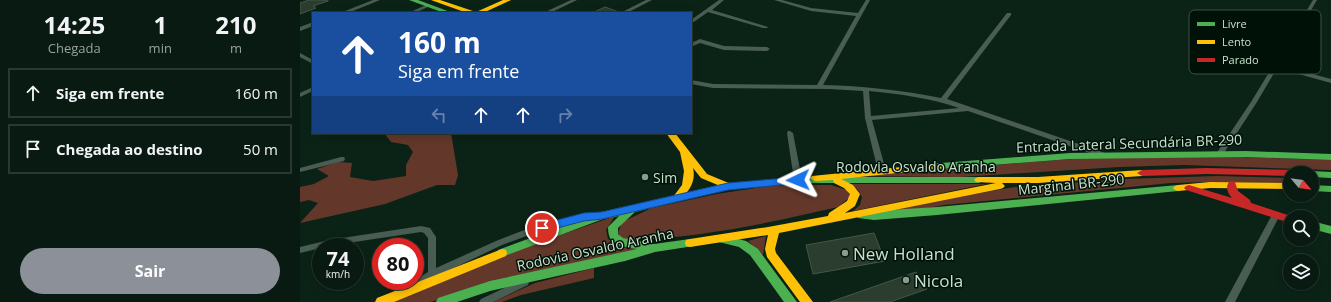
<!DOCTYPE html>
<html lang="pt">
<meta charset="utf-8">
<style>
body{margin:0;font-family:"Open Sans",sans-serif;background:#16271f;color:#f1f3f6;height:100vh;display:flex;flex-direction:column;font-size:15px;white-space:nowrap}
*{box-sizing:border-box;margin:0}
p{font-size:13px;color:#98a19f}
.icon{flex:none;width:22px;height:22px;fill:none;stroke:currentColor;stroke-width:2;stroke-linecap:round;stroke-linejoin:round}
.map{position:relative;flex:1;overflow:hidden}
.sheet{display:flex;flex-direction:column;background:#081a11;width:300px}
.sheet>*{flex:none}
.top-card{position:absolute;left:12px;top:12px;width:380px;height:122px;border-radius:0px;box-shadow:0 2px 10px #0003,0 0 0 1px #293831;background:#1a4fa0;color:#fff;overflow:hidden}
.needle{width:26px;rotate:119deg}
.buttons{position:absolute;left:983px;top:166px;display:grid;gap:8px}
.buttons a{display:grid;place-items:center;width:36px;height:36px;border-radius:50%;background:#081a11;box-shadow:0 2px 10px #0003,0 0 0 1px #293831;font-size:20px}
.speed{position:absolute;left:12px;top:238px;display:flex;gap:8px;font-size:20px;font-weight:700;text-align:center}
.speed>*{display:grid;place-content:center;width:52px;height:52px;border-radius:50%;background:#081a11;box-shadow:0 2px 10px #0003,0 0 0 1px #293831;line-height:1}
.speed small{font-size:10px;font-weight:400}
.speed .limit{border:6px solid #d22;background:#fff;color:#111}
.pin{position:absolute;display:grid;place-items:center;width:34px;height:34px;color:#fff;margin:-17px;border:2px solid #fff;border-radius:50%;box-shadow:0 1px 4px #0007}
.me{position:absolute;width:44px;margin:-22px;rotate:268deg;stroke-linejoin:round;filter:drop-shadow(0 0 3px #0008)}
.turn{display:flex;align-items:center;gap:14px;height:84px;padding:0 20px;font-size:18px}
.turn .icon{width:52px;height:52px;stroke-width:2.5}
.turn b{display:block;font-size:28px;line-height:34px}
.lanes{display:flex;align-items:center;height:38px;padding:0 20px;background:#0003;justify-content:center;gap:20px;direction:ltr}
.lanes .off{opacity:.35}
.eta{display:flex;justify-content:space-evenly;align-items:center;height:68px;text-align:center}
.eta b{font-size:24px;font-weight:700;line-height:28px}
.cta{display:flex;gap:8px;margin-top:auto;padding:8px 20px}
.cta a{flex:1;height:46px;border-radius:24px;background:#8c9099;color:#fff;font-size:16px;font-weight:700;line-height:46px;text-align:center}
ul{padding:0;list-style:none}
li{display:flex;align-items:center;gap:12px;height:50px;margin:0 8px 6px;padding:0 12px;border:2px solid #293831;border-radius:0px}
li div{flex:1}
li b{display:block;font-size:15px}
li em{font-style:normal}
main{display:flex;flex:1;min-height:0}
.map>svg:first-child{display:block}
.green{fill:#63382a}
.building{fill:#2b3d2e;stroke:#455647}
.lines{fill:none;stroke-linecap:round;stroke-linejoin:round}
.street{fill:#495d52;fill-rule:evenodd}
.fast{fill:#4caf50;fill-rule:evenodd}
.slow{fill:#ffc107;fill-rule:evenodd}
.jam{fill:#c62828;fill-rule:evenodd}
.route{fill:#1a73e8;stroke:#114b97}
.poi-dot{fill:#859f8f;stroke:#001207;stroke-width:1.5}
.labels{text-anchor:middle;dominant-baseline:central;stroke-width:3;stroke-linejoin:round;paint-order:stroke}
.street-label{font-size:14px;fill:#c6e2cf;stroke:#001207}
.poi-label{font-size:14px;fill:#c6e2cf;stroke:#001207;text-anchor:start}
.near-poi-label{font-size:17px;fill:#c6e2cf;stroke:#001207;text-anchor:start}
.key{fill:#001207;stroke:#3b5043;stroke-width:1}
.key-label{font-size:11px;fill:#c6e2cf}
</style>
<main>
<section class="sheet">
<div class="eta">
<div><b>14:25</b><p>Chegada</p></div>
<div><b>1</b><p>min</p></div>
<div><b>210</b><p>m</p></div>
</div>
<ul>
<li><svg class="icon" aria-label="ahead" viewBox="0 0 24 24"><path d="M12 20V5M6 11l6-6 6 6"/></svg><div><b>Siga em frente</b></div><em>160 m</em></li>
<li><svg class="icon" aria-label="arrive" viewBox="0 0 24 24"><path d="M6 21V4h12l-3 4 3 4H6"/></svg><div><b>Chegada ao destino</b></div><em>50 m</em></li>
</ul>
<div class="cta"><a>Sair</a></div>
</section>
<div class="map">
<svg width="1031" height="302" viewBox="0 0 1031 302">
<rect width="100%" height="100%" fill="#0b2317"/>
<!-- green -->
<path class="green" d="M 84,133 L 151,133 L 158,175 L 155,185 L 137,185 L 85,204 L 0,223 L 18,203 L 9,200 L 0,202 L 0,187 L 14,184 L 29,176 L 17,169 L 38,162 L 52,163 L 50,177 L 73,181 L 106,176 L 106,165 L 113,152 L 108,145 L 91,142 Z
M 911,156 L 1031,160 L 1031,170 L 884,165 L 819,167 L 660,177 L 548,176 L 799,157 Z
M 918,176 L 990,178 L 990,183 L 908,182 L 871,183 L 644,205 L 611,211 L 579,213 L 643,199 L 715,187 L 823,179 Z
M 550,184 L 686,184 L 553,211 L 560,205 L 562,197 L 558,190 Z
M 499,185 L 531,185 L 547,190 L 551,196 L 538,207 C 469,223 400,238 329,240 L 322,238 L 318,233 L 322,222 L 352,208 L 417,194 L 469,186 Z
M 315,216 L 306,230 L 308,239 L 322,247 L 341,249 L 130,302 L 88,302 L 197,257 Z
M 466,236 L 463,255 L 448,241 Z
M 294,268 L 294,278 L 221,295 L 202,302 L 193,302 L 235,283 Z"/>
<!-- building -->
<path class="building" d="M 9,0 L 28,0 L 28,1 L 13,6 L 16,8 L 0,14 L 0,3 Z
M 305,7 L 319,12 L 319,13 L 292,13 Z
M 574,233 L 585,261 L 513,274 L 506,245 Z
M 616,272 L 627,289 L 590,302 L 530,302 Z"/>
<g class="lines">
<!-- street -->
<path class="street" d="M 73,0 L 80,0 L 48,13 L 40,13 Z
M 271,0 L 277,0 L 250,13 L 243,13 Z
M 346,0 L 352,0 L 327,13 L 320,13 Z
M 419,0 L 424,0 L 412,10 L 468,27 L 467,28 L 463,28 L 408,12 L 391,24 L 391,20 Z
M 474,0 L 482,0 L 511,8 L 558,13 L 566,0 L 570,0 L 523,85 C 563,86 602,90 641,98 L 707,13 L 711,13 L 711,15 L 647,99 L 805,153 L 807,155 L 803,157 L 801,157 L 668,111 L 572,120 L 586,171 L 582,173 L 578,171 L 565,118 L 563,91 L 529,89 L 413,88 L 391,84 L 391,80 L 413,84 L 517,85 L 556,16 L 511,11 ZM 569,91 C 600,94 630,98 659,108 L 571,116 Z
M 1013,0 L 1017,0 L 979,65 L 1031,79 L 1031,83 L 977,68 L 957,102 L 922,156 L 918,156 L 916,154 L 951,102 Z
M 126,5 L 130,6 L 115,13 L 108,13 Z
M 13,22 L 13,26 L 0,31 L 0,27 Z
M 400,39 L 424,46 L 467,47 L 470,49 L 467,51 L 424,50 L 400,43 L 391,47 L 391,43 Z
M 0,53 L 13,60 L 13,64 L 0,57 Z
M 13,87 L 13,91 L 0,97 L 0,93 Z
M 488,131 L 490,131 L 493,133 L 502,180 L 498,183 L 494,180 L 487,133 Z
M 41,157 L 44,157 L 45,159 L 44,161 L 0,172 L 0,168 Z
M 976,212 L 979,213 L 980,215 L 935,302 L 925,302 L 973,213 Z
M 287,213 L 290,214 L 291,216 L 290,218 L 232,234 L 202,245 L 135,277 L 123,284 L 120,283 L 119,280 L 120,277 L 128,272 L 128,238 L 124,233 L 121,232 L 21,247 L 21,248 L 0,253 L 0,247 L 29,240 L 121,226 L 130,228 L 136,237 L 136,268 L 196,241 L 227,229 Z
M 225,278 L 228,279 L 229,282 L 228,285 L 193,302 L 179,302 L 181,299 Z"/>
<!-- fast -->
<path class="fast" d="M 109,0 L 118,0 L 153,13 L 144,13 Z
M 946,151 L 1031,154 L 1031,160 L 946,157 L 770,159 L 641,169 L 636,166 L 641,163 L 770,153 Z
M 1012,171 L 1031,172 L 1031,178 L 1012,177 L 1012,173 L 1008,173 Z
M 508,177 L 679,177 L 684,180 L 679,183 L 508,183 L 428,189 L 335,212 L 318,228 L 318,234 L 323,238 L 354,244 L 390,239 L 394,240 L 395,243 L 394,246 L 355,252 L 325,261 L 190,291 L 157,302 L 136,302 L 138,298 L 190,281 L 337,249 C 321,246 308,247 308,227 L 319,216 L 303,219 L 202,257 L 198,256 L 197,253 L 198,250 L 301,212 L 428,183 Z
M 878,185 L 881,186 L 883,188 L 881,190 L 878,191 L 637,215 L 574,220 L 558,218 L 557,215 L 558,212 L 637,207 Z
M 1012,185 L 1031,186 L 1031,192 L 1012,191 Z
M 1012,221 L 1031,226 L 1031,234 L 1012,229 Z
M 423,235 L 446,241 L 458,249 L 497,302 L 484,302 L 450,255 L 439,247 L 419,242 L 418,239 L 419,236 Z"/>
<!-- slow -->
<path class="slow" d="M 131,0 L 140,0 L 176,12 L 203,0 L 211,0 L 183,13 L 167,13 Z
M 366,133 L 375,133 L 407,174 L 431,184 L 433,186 L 431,188 L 425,188 L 401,178 L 393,168 C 396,181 390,190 381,199 L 375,199 L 373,197 L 382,185 L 384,171 L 380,152 Z
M 641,163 L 646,166 L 644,168 L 541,179 L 553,185 L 560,194 L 555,206 L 545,213 L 696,183 L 676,182 L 674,180 L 676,178 L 679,177 L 738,177 L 842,170 L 847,173 L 842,176 L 738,183 L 702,183 L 705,186 L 703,188 L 700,189 L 479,233 L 475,249 L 476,253 L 513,302 L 500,302 L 467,257 L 465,249 L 468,235 L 390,247 L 386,246 L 385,243 L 386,240 L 390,239 L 468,227 L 528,216 L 529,213 L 547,201 L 550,194 L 544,188 L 534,183 L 533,180 L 515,181 L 510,178 L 512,176 Z
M 910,182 L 990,183 L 990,189 L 910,188 L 878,191 L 875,190 L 873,188 L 875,186 L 878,185 Z
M 202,249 L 206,250 L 207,253 L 206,256 L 94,302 L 75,302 L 77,298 Z"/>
<!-- jam -->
<path class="jam" d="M 907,168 L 995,170 L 1000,173 L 990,173 L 990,176 L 907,174 L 842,176 L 837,173 L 842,170 Z
M 932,181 L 935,182 L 938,191 L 950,200 L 951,203 L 994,217 L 990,217 L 990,223 L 886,190 L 884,188 L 886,186 L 889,185 L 932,198 C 928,194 925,187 929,182 Z"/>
</g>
<!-- route -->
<path class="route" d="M 498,177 L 502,178 L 503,180 L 502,183 L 428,190 L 302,219 L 284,221 L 242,232 L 239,231 L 237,228 L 239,225 L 242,224 L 284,213 L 302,212 L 428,183 Z"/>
<!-- markers -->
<g class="poi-dot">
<circle cx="345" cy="177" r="4"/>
<circle cx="545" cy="253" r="4"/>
<circle cx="606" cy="280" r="4"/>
</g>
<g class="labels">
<!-- street labels -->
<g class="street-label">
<text transform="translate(829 143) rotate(-2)">Entrada Lateral Secundária BR-290</text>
<text x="616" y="166">Rodovia Osvaldo Aranha</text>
<text transform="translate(771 184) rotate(-6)">Marginal BR-290</text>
<text transform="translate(295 249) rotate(-12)">Rodovia Osvaldo Aranha</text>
</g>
<!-- poi labels -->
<g class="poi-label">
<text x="353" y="177">Sim</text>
</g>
<!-- near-poi labels -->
<g class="near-poi-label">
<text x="553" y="253">New Holland</text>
<text x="614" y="280">Nicola</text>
</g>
</g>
<!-- legend -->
<rect x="889" y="10" width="132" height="64" rx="6" class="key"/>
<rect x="897" y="22" width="18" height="4" fill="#4caf50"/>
<rect x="897" y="40" width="18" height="4" fill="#ffc107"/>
<rect x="897" y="58" width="18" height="4" fill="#c62828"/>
<g class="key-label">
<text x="922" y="28">Livre</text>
<text x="922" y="46">Lento</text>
<text x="922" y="64">Parado</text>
</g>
</svg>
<div class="buttons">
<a><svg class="needle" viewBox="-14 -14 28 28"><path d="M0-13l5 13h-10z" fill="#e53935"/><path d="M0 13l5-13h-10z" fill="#98a19f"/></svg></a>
<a><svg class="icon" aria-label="search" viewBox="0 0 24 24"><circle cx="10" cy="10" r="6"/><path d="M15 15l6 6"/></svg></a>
<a><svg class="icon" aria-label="layers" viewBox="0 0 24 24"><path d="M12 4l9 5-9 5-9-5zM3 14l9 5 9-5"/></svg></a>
</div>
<div class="speed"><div>74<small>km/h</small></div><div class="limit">80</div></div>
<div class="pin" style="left:242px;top:228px;background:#d93025"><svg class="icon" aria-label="arrive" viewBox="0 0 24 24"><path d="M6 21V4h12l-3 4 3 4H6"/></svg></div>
<svg class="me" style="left:498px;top:180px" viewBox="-20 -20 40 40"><path d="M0-17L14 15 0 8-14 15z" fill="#1a73e8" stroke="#fff" stroke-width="4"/></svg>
<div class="top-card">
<div class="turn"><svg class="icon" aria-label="ahead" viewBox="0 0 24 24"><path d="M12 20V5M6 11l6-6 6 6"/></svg><div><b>160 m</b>Siga em frente</div></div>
<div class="lanes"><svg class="icon off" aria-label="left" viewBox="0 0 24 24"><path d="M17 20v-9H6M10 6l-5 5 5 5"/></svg><svg class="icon" aria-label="ahead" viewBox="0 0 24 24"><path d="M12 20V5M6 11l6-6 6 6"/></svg><svg class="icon" aria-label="ahead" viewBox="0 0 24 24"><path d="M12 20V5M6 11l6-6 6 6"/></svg><svg class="icon off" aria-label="right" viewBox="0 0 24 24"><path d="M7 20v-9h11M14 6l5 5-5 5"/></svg></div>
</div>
</div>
</main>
